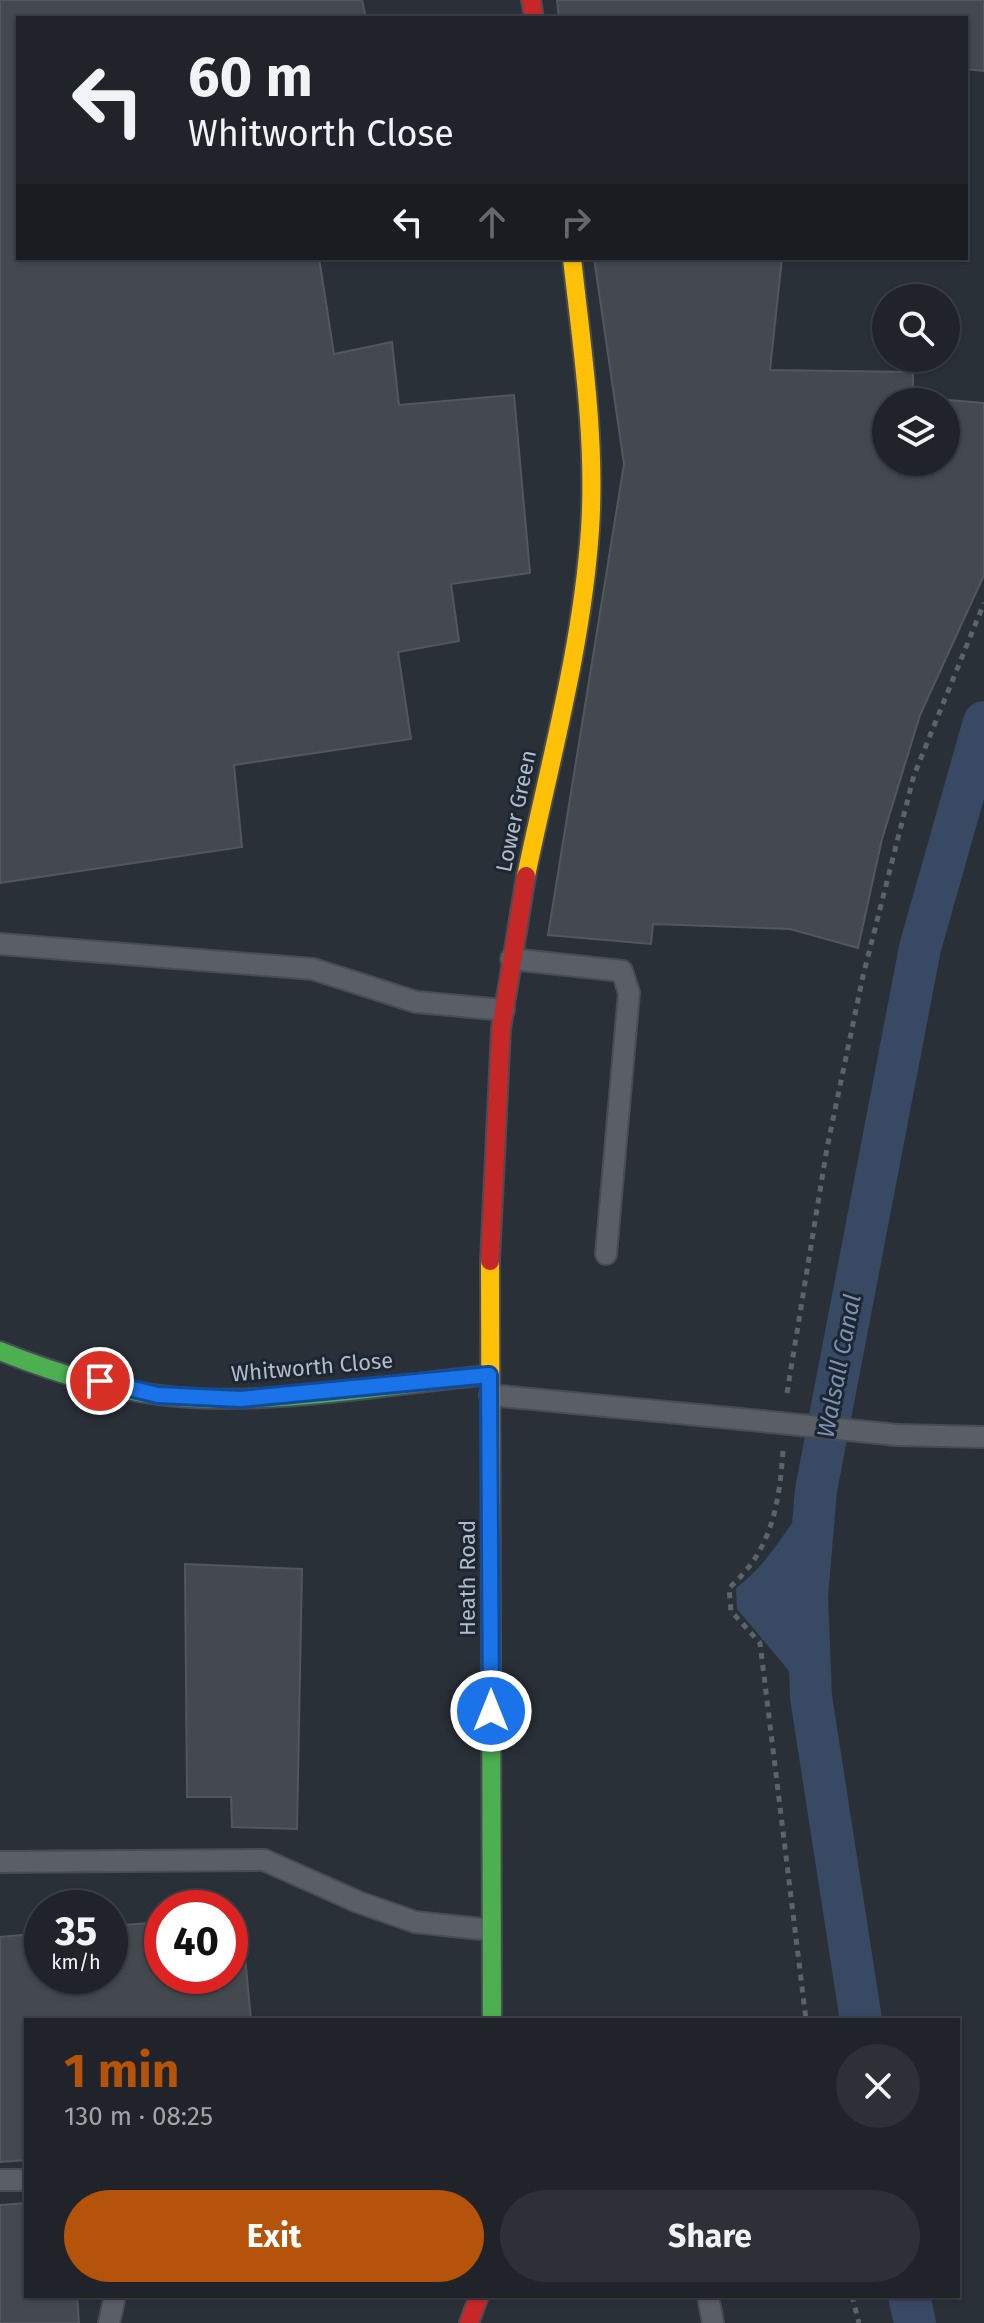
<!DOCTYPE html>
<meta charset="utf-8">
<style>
body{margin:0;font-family:"Fira Sans",sans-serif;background:#2d3036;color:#f1f3f6;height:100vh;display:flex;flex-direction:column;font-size:30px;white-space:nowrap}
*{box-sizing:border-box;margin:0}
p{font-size:26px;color:#a2a4a8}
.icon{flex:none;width:44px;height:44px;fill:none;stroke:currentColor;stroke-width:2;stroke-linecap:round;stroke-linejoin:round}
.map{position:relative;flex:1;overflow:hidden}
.details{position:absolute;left:24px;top:2018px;width:936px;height:280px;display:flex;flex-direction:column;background:#20242a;border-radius:0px;box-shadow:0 2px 6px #0004,0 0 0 2px #3d4147}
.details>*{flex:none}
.top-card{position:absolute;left:16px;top:16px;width:952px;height:244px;border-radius:0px;box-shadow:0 2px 6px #0004,0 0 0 2px #3d4147;background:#20242a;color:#f1f3f6;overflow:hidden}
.fabs{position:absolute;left:872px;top:284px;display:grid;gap:16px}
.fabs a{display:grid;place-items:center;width:88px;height:88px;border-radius:50%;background:#20242a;box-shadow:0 2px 6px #0004,0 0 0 2px #3d4147;font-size:40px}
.speed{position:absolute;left:24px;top:1890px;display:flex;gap:16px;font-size:40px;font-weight:700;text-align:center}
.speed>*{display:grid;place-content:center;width:104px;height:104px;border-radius:50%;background:#20242a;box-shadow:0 2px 6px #0004,0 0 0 2px #3d4147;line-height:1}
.speed small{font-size:20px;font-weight:400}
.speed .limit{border:12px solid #d22;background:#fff;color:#111}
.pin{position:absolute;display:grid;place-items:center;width:68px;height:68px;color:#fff;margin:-34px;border:4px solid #fff;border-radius:50%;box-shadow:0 2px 8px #0007}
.me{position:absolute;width:88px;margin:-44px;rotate:0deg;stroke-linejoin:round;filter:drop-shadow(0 0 6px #0008)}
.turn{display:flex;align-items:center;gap:28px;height:168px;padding:0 40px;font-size:36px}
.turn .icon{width:104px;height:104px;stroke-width:2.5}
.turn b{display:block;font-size:56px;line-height:68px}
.lanes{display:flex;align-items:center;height:76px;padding:0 40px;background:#0003;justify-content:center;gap:40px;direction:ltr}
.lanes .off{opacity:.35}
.round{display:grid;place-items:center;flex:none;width:84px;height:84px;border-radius:42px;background:#2d3036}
.headline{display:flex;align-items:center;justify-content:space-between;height:136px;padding:0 40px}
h1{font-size:48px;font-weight:700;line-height:60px;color:#b45309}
.cta{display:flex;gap:16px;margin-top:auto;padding:16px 40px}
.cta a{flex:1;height:92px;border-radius:48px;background:#b45309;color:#fff;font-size:32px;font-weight:700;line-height:92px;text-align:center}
.cta a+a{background:#2d3036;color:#f1f3f6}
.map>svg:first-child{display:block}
.water{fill:#384963}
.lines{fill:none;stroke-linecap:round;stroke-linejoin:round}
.canal{stroke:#384963;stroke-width:42}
.building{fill:#444950;stroke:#52575f;stroke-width:2;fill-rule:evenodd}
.lane-casing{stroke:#484c53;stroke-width:24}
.fast-casing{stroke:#484c53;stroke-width:22}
.slow-casing{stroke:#484c53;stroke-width:22}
.jam-casing{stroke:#484c53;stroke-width:22}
.path{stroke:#5d636a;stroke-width:5;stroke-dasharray:6 6;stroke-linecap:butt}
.lane{stroke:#5a5e66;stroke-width:20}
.fast{stroke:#4caf50;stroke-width:18}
.slow{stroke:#ffc107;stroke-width:18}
.jam{stroke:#c62828;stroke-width:18}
.lane-bridge-casing{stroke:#484c53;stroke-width:24;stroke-linecap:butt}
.lane-bridge{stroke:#5a5e66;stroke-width:20}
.route-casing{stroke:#114b97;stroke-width:20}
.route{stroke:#1a73e8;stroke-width:14}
.labels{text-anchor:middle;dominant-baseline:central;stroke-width:6;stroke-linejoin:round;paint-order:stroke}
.street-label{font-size:22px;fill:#b4bcc9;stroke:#1d2633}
.water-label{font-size:24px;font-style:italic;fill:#7c92b1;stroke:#1d2633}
</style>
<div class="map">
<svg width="984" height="2323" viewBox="0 0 984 2323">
<rect width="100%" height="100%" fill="#2a3038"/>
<!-- water -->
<path class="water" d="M 816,1490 L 807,1596 L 811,1697 L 737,1609 L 736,1588 C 768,1566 790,1522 816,1490 Z"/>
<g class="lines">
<!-- canal -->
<path class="canal" d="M 861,2020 L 811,1697 L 807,1596 L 816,1490 L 920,948 L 984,722
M 909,2296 L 915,2323"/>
</g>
<!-- building -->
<path class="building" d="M 0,0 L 362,0 L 366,18 L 18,18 L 18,258 L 319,258 L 334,354 L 392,342 L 399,405 L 514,395 L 530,573 L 451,584 L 459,641 L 398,652 L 411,739 L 234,765 L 242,847 L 0,883 Z
M 557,0 L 984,0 L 984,71 L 966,69 L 966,18 L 559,18 Z
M 594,258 L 782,258 L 770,370 L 913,372 L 913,397 L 984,403 L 984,575 L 920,715 L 882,839 L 858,948 L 790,929 L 653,924 L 651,944 L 548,935 L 624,464 ZM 886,402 L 946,402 L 946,462 L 886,462 Z
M 185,1564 L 302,1569 L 297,1829 L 232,1827 L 231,1797 L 187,1797 Z
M 241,1914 L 251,2020 L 26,2020 L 26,2160 L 0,2162 L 0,1937 L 42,1933 L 42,1976 L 110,1976 L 110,1926 L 162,1922 L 162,1976 L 230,1976 L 230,1915 Z
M 26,2203 L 26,2296 L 77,2296 L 79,2323 L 0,2323 L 0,2205 Z"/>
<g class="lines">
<!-- lane casing -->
<g class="lane-casing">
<path id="lane" d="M 0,944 L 313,969 L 416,1002 L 504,1010
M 511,959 L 622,971 L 629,993 L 606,1254
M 490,1395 L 761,1421
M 897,1435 L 984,1437
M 0,1862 L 264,1860 L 358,1902 L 415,1922 L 490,1930
M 0,2180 L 26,2180
M 708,2296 L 713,2323
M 109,2323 L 115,2296"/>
</g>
<!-- fast casing -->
<g class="fast-casing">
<path id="fast" d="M 0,1351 C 50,1371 106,1389 159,1395 C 263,1408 384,1385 489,1375
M 491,1630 L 492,2020"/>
</g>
<!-- slow casing -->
<g class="slow-casing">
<path id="slow" d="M 526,876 C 550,761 582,647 590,530 C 596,439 582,348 572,258
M 490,1261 L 491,1630"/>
</g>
<!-- jam casing -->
<g class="jam-casing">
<path id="jam" d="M 531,0 L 534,18
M 490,1261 L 501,1029 L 526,876
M 469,2323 L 479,2296"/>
</g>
<!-- path -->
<path class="path" d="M 787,1393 L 827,1148 L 863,976 L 914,775 L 984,603
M 783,1451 C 779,1505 772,1550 729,1588 L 731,1611 L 760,1643 L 806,2020
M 852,2296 L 859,2323"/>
<!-- lane -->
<use href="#lane" class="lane"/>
<!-- fast -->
<use href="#fast" class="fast"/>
<!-- slow -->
<use href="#slow" class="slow"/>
<!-- jam -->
<use href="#jam" class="jam"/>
<!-- lane-bridge casing -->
<g class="lane-bridge-casing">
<path id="lane-bridge" d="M 761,1421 L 897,1435"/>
</g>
<!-- lane-bridge -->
<use href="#lane-bridge" class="lane-bridge"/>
</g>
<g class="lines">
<!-- route casing -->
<g class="route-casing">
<path id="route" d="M 100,1381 L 158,1395 L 240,1399 L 489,1375 L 491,1711"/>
</g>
<!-- route -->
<use href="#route" class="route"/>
</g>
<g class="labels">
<!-- street labels -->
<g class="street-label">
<text transform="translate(516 811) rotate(-78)">Lower Green</text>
<text transform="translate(312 1367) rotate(-5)">Whitworth Close</text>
<text transform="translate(467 1578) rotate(-90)">Heath Road</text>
</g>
<!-- water labels -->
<g class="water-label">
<text transform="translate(839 1366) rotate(-79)">Walsall Canal</text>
</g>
</g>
</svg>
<div class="fabs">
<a><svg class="icon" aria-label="search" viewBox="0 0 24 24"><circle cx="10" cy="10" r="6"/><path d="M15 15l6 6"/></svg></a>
<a><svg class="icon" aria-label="layers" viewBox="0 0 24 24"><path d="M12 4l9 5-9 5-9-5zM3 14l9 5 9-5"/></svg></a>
</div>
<div class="speed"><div>35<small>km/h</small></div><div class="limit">40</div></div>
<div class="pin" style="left:100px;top:1381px;background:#d93025"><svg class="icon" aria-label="arrive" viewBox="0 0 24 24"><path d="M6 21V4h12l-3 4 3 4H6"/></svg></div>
<svg class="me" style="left:491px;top:1711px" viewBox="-20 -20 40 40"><circle r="17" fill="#1a73e8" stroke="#fff" stroke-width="3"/><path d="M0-11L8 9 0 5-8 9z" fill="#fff"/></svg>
<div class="top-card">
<div class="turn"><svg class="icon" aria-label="left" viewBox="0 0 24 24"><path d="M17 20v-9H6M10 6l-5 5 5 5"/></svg><div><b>60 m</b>Whitworth Close</div></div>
<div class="lanes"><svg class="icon" aria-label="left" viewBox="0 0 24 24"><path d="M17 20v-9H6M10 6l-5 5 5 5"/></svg><svg class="icon off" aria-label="ahead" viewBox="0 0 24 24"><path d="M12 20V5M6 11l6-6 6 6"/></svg><svg class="icon off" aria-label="right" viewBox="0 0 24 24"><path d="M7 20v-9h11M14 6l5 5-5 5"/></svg></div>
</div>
<section class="details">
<div class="headline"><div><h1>1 min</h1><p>130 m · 08:25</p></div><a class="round"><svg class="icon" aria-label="close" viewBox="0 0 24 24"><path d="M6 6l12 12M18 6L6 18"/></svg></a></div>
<div class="cta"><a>Exit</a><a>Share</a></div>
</section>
</div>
